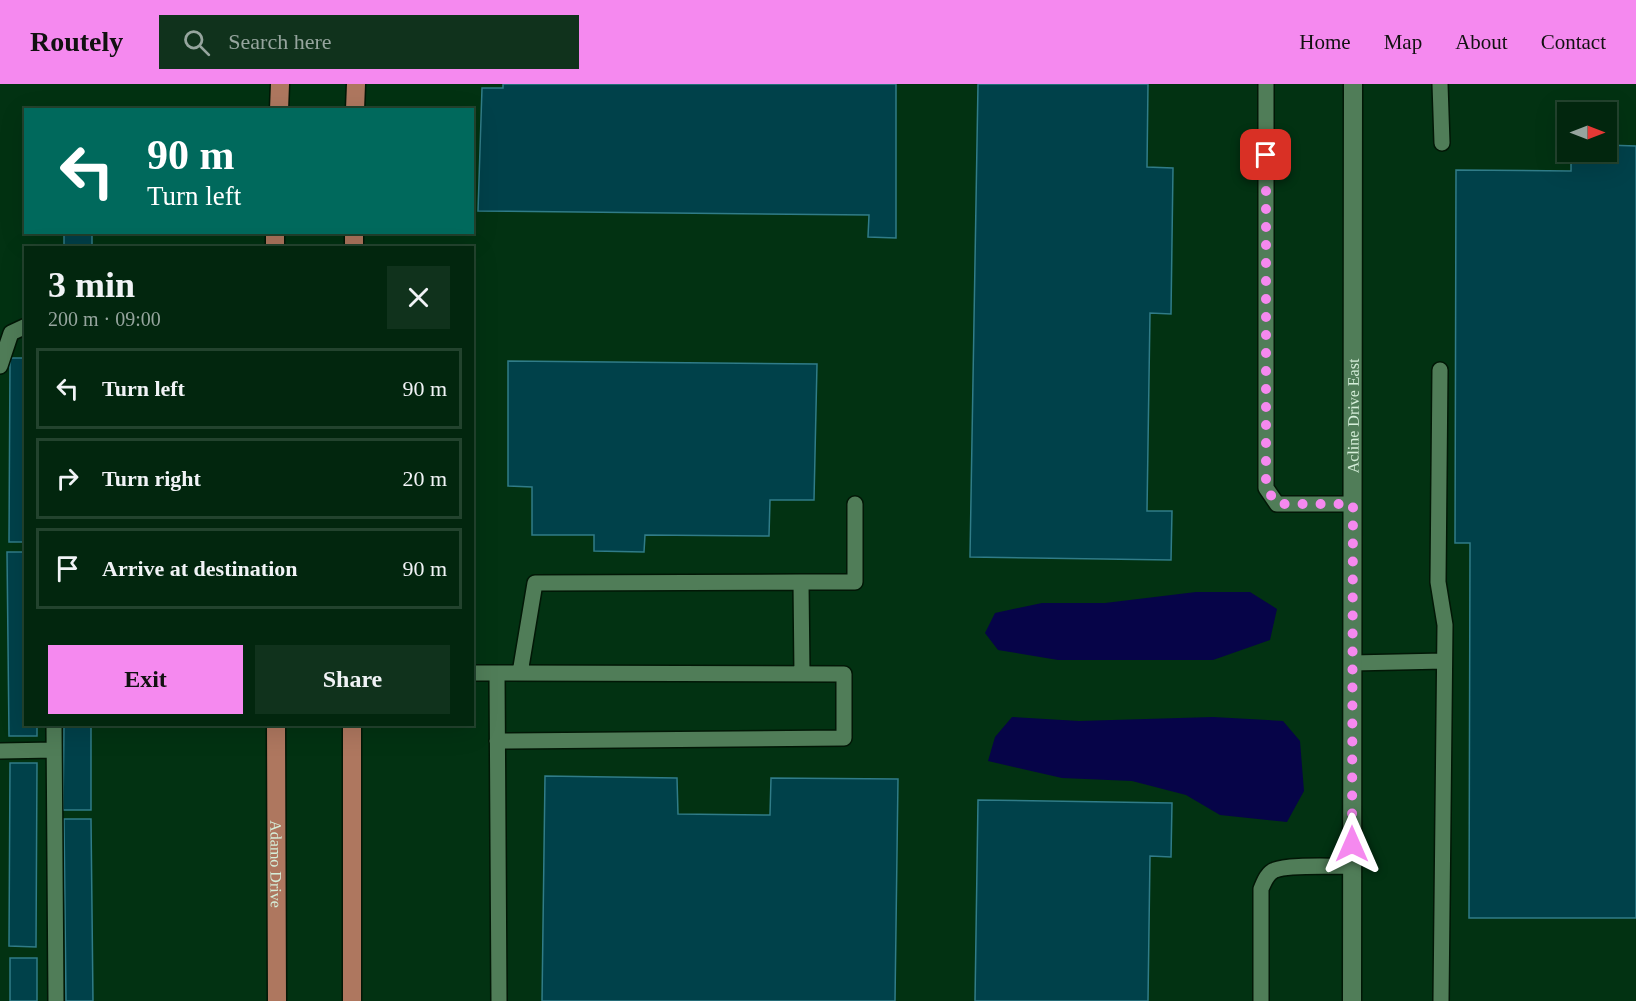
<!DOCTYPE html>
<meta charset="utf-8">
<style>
body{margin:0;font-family:Georgia,serif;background:#10321c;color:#f1f3f6;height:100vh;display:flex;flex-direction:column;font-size:22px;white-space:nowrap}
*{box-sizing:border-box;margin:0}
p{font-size:20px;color:#96a59e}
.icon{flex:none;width:33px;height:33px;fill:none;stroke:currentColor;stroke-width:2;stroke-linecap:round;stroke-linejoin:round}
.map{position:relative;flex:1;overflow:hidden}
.details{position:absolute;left:24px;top:162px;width:450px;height:480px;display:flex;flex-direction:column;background:#02260e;border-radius:0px;box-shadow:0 6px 24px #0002,0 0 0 2px #23432e}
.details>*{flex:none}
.guide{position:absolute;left:24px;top:24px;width:450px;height:126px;border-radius:0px;box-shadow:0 6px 24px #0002,0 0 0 2px #23432e;background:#00695c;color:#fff;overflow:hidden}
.needle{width:39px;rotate:90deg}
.buttons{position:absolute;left:1557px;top:18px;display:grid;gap:12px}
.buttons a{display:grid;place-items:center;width:60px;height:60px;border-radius:0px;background:#02260e;box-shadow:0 6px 24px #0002,0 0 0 2px #23432e;font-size:30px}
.pin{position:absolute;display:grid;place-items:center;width:51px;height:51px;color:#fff;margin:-26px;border-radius:12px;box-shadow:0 3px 9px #0006}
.me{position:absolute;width:66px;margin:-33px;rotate:0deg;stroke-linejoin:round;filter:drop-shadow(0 0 4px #0008)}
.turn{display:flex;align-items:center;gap:21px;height:126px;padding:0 24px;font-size:27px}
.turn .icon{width:78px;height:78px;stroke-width:2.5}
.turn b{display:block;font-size:42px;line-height:51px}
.round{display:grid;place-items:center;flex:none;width:63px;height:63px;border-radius:0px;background:#10321c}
.summary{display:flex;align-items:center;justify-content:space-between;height:102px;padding:0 24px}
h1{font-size:36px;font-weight:600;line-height:45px}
.primary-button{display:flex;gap:12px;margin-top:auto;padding:12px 24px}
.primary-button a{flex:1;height:69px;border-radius:0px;background:#f589ef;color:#111;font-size:24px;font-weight:600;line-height:69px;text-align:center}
.primary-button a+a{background:#10321c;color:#f1f3f6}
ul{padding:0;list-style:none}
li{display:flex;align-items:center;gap:18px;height:81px;margin:0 12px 9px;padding:0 12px;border:3px solid #23432e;border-radius:0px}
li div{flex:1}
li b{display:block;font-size:22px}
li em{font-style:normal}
header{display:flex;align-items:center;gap:36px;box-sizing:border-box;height:84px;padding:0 30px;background:#f589ef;color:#111}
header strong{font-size:28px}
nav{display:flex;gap:33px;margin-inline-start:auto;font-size:21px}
.search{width:420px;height:54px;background:#10321c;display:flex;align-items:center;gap:15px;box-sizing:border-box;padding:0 21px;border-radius:0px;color:#96a59e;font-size:22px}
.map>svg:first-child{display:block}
.water{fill:#060448}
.building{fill:#00414a;stroke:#307c88;stroke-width:1.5}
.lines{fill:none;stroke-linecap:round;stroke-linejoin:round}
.lane-casing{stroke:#021706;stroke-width:18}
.street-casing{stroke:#021706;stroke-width:21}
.primary-casing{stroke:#021706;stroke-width:21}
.lane{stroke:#507d58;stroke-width:15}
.street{stroke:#507d58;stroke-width:18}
.primary{stroke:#ae775f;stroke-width:18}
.route{stroke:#f589ef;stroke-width:10;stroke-dasharray:0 18}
.labels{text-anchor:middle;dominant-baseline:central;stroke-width:6;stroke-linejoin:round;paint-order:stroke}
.street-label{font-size:16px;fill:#d5eed9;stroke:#04270e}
</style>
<header>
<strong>Routely</strong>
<div class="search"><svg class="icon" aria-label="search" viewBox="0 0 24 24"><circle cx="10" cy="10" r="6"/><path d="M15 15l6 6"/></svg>Search here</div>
<nav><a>Home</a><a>Map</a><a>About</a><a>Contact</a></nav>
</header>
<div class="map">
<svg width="1636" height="917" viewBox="0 0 1636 917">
<rect width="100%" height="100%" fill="#023212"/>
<!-- water -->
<path class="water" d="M 1196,508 L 1250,508 L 1277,525 L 1270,556 L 1213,576 L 1058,576 L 998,566 L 985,549 L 995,529 L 1042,519 L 1105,519 Z
M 1012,633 L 1079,637 L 1213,633 L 1283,637 L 1300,657 L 1304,707 L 1287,738 L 1220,731 L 1186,711 L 1132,697 L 1062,694 L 988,677 L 995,653 Z"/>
<!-- building -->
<path class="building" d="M 503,0 L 896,0 L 896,154 L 868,153 L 869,131 L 478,127 L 482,4 L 503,4 Z
M 978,0 L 1148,0 L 1147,83 L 1173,84 L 1171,230 L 1150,229 L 1147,427 L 1172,427 L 1171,476 L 970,473 Z
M 1606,61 L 1636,62 L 1636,834 L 1469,834 L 1470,459 L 1455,459 L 1456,86 L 1571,87 L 1571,68 L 1606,68 Z
M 64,151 L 92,151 L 92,164 L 64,164 Z
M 10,274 L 26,274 L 26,458 L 9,458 Z
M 508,277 L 817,280 L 814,416 L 770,416 L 769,452 L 645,451 L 644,468 L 594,467 L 594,451 L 532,451 L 532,403 L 508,402 Z
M 7,468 L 26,468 L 26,640 L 37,640 L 37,652 L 9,652 Z
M 64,640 L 91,640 L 91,726 L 63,726 Z
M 10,679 L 37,679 L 36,863 L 9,862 Z
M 545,692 L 677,694 L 678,730 L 769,731 L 770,731 L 771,694 L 898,695 L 895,917 L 542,917 Z
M 978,716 L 1172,719 L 1171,773 L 1150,772 L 1148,917 L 975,917 Z
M 64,735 L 91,735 L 93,917 L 66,917 Z
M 10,874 L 37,874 L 37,917 L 10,917 Z"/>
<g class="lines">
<!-- lane casing -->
<g class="lane-casing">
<path id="lane" d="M 1266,0 L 1266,404 L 1277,420 L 1353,420
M 1440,0 L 1442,59
M 0,282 L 11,249 L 26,242
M 1440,286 L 1438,498 L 1445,541 L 1441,917
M 801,498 L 855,498 L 855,420
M 1352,579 L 1444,577
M 472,589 L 844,590 L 844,654 L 497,657
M 497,589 L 499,917
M 520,589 L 535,499 L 801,498 L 802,590
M 54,640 L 56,917
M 0,667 L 54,666
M 1261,917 L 1261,805 C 1264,798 1267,789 1275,786 C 1289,780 1335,783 1352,782"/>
</g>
<!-- street casing -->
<g class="street-casing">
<g id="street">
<path id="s1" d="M 1352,917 L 1353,0"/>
</g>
</g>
<!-- primary casing -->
<g class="primary-casing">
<g id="primary">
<path d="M 279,26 L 280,0"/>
<path d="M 355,26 L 356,0"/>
<path d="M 354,148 L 354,164"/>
<path d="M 275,164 L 275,148"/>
<path id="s2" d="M 276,640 L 277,917"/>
<path d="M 352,640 L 352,917"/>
</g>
</g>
<!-- lane -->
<use href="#lane" class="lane"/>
<!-- street -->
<use href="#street" class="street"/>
<!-- primary -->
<use href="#primary" class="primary"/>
</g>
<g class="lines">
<!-- route -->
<path class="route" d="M 1266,71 L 1266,404 L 1277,420 L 1353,420 L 1352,760"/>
</g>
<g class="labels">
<!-- street labels -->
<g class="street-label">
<text stroke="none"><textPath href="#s1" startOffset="585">Acline Drive East</textPath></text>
<text stroke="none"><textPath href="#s2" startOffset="140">Adamo Drive</textPath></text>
</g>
</g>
</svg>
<div class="buttons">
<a><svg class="needle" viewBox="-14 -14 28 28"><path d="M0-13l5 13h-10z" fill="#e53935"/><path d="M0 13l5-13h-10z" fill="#96a59e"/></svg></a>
</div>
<div class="pin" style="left:1266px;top:71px;background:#d93025"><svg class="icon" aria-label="arrive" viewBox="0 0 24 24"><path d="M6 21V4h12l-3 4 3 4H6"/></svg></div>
<svg class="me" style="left:1352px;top:760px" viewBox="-20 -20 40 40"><path d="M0-17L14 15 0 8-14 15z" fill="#f589ef" stroke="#fff" stroke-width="4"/></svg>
<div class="guide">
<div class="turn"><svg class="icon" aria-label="left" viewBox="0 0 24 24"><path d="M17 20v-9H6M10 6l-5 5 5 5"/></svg><div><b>90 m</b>Turn left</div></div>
</div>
<section class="details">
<div class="summary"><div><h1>3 min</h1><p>200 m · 09:00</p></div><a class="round"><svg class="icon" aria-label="close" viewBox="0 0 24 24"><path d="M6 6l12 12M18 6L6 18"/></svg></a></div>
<ul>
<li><svg class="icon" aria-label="left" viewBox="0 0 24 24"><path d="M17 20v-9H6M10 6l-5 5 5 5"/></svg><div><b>Turn left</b></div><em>90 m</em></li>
<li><svg class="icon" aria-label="right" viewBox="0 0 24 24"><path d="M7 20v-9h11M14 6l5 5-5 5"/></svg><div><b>Turn right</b></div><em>20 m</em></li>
<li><svg class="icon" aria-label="arrive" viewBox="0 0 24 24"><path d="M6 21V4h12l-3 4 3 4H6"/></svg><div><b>Arrive at destination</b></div><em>90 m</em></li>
</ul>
<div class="primary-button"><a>Exit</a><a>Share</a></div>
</section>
</div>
